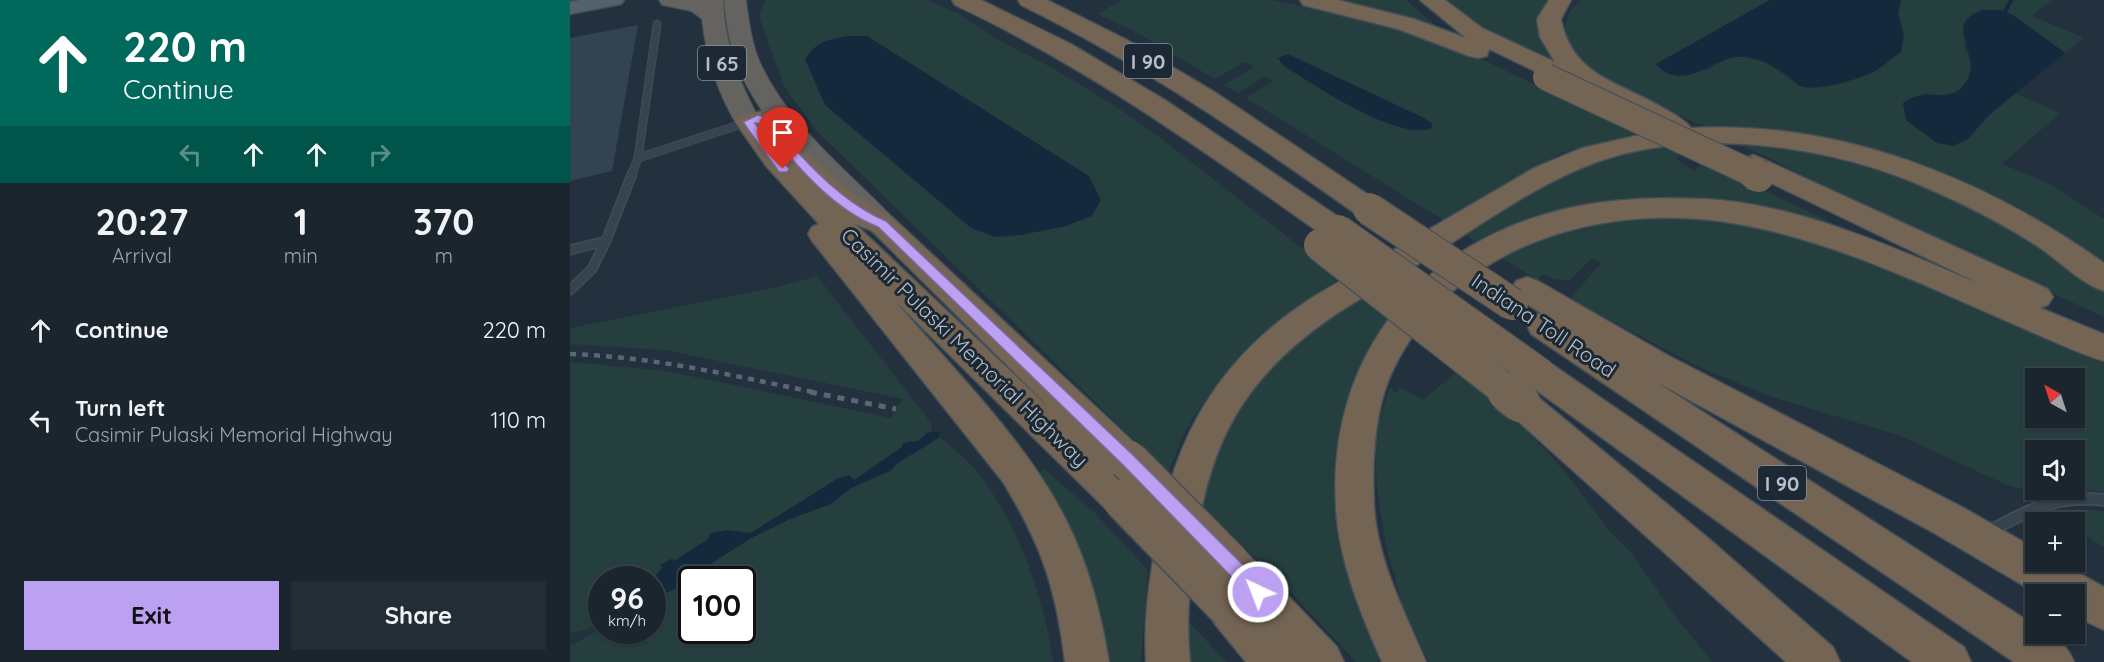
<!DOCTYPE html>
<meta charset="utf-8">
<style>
body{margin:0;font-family:Quicksand,sans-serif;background:#232d36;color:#f1f3f6;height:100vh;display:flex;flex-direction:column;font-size:22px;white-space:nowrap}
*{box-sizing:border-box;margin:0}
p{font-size:20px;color:#9fa5aa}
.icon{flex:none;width:33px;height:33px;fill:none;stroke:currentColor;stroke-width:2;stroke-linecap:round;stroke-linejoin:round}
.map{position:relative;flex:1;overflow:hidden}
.drawer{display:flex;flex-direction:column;background:#1a252e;width:570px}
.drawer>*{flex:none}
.hud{background:#00695c;color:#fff;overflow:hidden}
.needle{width:39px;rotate:321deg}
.fabs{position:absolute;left:1455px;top:368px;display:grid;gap:12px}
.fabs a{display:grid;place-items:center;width:60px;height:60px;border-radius:0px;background:#1a252e;box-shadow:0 2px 4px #0004,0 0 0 2px #38424a;font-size:30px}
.speed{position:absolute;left:18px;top:566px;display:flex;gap:12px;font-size:30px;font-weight:700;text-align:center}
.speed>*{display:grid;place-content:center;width:78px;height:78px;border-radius:50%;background:#1a252e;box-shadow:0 2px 4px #0004,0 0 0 2px #38424a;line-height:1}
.speed small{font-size:15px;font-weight:400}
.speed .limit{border:3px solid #111;border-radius:9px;background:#fff;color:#111}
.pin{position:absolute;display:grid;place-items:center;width:51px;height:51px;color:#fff;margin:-62px -26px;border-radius:50% 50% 50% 0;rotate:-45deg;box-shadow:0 0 6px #0007}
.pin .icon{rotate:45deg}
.me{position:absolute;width:66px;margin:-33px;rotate:317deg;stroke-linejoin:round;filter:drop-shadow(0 0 4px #0008)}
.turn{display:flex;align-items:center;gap:21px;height:126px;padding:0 24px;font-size:27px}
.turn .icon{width:78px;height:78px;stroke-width:2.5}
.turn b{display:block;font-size:42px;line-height:51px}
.lanes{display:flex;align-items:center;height:57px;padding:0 24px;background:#0003;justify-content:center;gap:30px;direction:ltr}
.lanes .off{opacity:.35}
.eta{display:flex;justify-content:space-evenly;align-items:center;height:102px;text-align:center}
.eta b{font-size:36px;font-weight:700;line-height:42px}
.button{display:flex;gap:12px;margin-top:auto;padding:12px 24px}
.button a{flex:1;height:69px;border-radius:0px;background:#bca0f2;color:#111;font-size:24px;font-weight:700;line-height:69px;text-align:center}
.button a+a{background:#232d36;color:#f1f3f6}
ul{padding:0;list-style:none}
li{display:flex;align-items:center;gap:18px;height:90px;padding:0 24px}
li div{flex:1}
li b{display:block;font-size:22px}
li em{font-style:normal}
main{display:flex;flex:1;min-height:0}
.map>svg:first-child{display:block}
.green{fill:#253f3f;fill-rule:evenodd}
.water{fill:#15293c}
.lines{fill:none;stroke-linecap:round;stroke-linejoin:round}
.stream{stroke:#15293c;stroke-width:4}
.building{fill:#324352}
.service-far2-casing{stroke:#404c57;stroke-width:9}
.service-far1-casing{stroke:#404c57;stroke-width:11}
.service-casing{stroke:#404c57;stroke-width:14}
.primary-casing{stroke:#404c57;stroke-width:3}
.trunk-casing{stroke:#424e59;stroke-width:2}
.motorway-casing{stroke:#424e59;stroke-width:3}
.service-far2{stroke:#37434e;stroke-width:7}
.service-far1{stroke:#37434e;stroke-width:8}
.service{stroke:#37434e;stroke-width:10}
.primary{fill:#55626e;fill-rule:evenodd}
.trunk{fill:#646360;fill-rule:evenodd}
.motorway{fill:#746453;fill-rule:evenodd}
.rail-far1{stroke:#596775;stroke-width:4.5;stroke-dasharray:6 6;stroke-linecap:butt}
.rail{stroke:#596775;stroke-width:5;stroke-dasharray:7 7;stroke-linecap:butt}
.motorway-bridge-far2-casing{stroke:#424e59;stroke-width:28;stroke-linecap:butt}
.motorway-bridge-far1-casing{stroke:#424e59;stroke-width:34;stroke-linecap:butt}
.motorway-bridge-casing{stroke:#424e59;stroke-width:42;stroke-linecap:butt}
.motorway-bridge-far2{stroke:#746453;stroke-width:26}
.motorway-bridge-far1{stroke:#746453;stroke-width:32}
.motorway-bridge{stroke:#746453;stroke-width:39}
.route{fill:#bca0f2;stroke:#7a689d;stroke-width:1.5}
.labels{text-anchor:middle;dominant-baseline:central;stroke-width:6;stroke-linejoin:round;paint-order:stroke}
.shield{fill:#1c2833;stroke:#86919c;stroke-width:1.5}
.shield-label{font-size:20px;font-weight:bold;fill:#b3bec9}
.street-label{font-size:21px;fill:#b3bec9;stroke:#1c2833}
</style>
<main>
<section class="drawer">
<div class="hud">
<div class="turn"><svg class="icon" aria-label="ahead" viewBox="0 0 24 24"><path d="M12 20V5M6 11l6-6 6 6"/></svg><div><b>220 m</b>Continue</div></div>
<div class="lanes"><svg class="icon off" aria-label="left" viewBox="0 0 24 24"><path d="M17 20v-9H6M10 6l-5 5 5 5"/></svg><svg class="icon" aria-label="ahead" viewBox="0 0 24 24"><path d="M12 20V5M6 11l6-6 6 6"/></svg><svg class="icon" aria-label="ahead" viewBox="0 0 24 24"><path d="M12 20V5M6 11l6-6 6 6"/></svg><svg class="icon off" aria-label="right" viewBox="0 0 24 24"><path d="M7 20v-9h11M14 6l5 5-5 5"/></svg></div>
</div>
<div class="eta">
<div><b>20:27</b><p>Arrival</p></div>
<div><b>1</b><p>min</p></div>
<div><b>370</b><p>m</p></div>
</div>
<ul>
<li><svg class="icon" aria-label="ahead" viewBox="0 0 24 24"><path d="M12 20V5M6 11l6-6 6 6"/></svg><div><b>Continue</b></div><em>220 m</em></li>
<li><svg class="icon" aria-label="left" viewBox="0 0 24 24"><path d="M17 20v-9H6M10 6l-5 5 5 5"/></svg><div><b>Turn left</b><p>Casimir Pulaski Memorial Highway</p></div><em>110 m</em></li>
</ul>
<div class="button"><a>Exit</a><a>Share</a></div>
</section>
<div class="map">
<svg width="1534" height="662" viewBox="0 0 1534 662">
<rect width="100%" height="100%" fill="#23313e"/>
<!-- green -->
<path class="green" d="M 195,0 L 356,0 L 390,14 L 425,38 L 484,69 L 545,106 L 588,136 L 770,278 C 710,318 652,367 616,430 C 609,443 604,459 598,473 L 247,131 L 214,86 L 189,17 Z
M 551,0 L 702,0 L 797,20 L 855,37 L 913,60 L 1067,133 L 993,152 L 873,220 L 676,98 L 703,81 L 695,76 L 668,93 L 654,85 L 684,67 L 675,62 L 645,79 L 569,34 L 528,14 Z
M 764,0 L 836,0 L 867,27 L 864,28 Z
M 874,0 L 984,0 L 991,66 L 917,31 Z
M 1011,0 L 1200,0 L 1086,64 L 1138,70 L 1158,57 L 1175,56 L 1195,62 L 1229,85 L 1334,35 L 1328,14 L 1331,0 L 1482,0 L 1462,16 L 1514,38 L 1495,53 L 1443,15 L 1431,10 L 1413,10 L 1394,45 L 1402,64 L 1399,77 L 1390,90 L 1375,97 L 1357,93 L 1333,103 C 1339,140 1367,135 1398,138 L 1419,115 L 1445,93 L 1490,113 L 1432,164 L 1480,184 L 1534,219 L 1534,262 C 1475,218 1407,183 1337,160 C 1289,144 1242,134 1191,128 C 1172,126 1151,129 1133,125 C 1118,122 1101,110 1088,104 C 1054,88 957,46 1011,0 Z
M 1159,140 L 1201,143 L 1284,159 L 1412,206 L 1534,286 L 1534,317 L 1270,195 L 1208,162 Z
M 1095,146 L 1113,153 L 1106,159 L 1124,171 L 1134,162 L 1330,255 L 1244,223 L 1011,208 L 966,217 L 930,229 L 905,241 L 894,234 L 996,173 L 1026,160 Z
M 1074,217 L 1126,218 L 1232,235 L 1292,258 L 1534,363 L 1534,492 L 1505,488 L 1504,450 L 1466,450 L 1466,489 L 1476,489 L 1455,490 L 1437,485 L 1331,436 L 1199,396 L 1125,365 L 1000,299 L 1031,263 L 1022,258 L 1000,280 L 983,279 L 974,274 L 967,280 L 932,258 C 980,232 1020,223 1074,217 ZM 1466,378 L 1504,378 L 1504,417 L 1466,417 Z
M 247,276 L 356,416 L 362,426 L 361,434 L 357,433 L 348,442 L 339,441 L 312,463 L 284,480 L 279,476 L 267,479 L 181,533 C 152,528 130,544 106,560 L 101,559 L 91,566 L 93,568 L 82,579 L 32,579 L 31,620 L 18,629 L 0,633 L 0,362 L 96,371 L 321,418 L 333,399 L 95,350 L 0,344 L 0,328 L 208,287 Z
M 792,295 L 820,318 L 809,338 L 783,397 L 814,653 L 807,662 L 786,662 L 721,592 L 623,497 L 668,407 L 719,346 Z
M 887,372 L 954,427 L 997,474 L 1039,531 L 1063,555 L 1103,613 L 1142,662 L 859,662 L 833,607 L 816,546 L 807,490 L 805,433 L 820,387 L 827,394 L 829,387 L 853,400 Z
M 370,437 C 380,446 392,455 401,465 C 445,514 475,598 483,662 L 0,662 L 0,646 L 31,629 L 82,630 L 83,599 L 113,585 L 148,559 L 183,537 L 220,519 L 261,504 L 281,488 L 321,471 L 328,463 ZM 122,579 L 172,579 L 172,630 L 122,630 Z
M 474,469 L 524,512 L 578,570 L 571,662 L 533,662 L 465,476 Z
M 1506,509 L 1534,511 L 1534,547 L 1505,529 L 1504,522 L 1495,519 L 1495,514 Z
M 610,612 L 656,662 L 614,662 Z"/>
<!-- water -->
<path class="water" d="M 1200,0 L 1331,0 L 1328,14 L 1334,35 L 1331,52 C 1322,58 1312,68 1301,73 C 1286,80 1246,92 1230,86 C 1225,83 1221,78 1216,74 C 1204,66 1189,58 1174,57 C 1144,54 1115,96 1086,64 Z
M 1413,10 L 1431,10 L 1443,15 L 1495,53 L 1419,115 L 1398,139 L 1383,146 L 1367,143 L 1336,120 L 1333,103 C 1356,84 1385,110 1399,76 C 1409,51 1372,23 1413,10 Z
M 279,36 L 297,36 L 519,176 L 531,200 L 522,216 L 496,226 L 451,235 L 425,237 L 401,228 L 255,105 L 235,59 C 245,42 260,39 279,36 Z
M 718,54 L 852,117 L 862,123 L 862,128 C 828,142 744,85 713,65 L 708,58 Z
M 368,431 L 370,437 L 328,463 L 321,470 L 281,488 L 261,504 L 220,519 L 183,537 L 148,559 L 113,585 L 83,599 L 82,579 L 92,568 L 90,565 L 101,559 L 106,560 L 138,539 L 141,533 L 157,530 L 181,533 L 267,479 L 279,475 L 284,480 L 332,447 L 333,443 L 348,441 L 357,433 Z"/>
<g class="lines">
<!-- stream -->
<path class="stream" d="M 1435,12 L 1441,0"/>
</g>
<!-- building -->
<path class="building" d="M 68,25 L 42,171 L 0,181 L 0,38 Z"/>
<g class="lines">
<!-- service-far2 casing -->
<g class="service-far2-casing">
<path id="service-far2" d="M 68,158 L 87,24
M 61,176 L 68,158 L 178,122"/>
</g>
<!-- service-far1 casing -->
<g class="service-far1-casing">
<path id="service-far1" d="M 0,250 L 36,241 L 62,174
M 0,290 L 22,269 L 36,241"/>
</g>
<!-- service casing -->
<g class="service-casing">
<path id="service" d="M 1418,532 C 1459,510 1486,494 1534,500"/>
</g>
<!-- primary casing -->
<g class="primary-casing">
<path id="primary" d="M 10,0 L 54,0 L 51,4 L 0,14 L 0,2 Z"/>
</g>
<!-- trunk casing -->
<g class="trunk-casing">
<path id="trunk" d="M 89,0 L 153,0 C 155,45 169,83 191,122 L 187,128 L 178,130 L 169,128 C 148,95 136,57 132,19 L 121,11 L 92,5 Z
M 154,0 L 176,0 C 179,23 182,47 192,67 C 221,127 277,170 322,217 L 326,224 L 322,231 L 312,234 L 302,231 C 255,178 189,128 165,59 C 159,40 156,20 154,0 Z"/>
</g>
<!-- motorway casing -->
<g class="motorway-casing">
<path id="motorway" d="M 382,0 L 411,0 L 501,44 L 595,100 L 779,224 L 783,231 L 779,238 L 768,242 L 757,238 C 637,153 519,68 385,5 Z
M 448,0 L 477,0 L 557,40 L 643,91 L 809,202 L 814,209 L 809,216 L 799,219 L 789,216 C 680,139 571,64 451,5 Z
M 730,0 L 768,0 L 844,19 L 896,38 L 850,0 L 875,0 L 912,28 L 985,62 L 970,37 L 967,19 L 979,0 L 1001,0 L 991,19 C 1002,77 1051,82 1095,109 C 1104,114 1115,120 1121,128 C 1270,120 1414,178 1534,263 L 1534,291 C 1510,283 1491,262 1470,248 C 1433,223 1392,203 1350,185 C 1256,145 1125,127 1027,162 C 969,183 918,220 866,253 C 833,274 799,293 766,314 C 675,376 639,440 625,548 C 619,591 616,618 620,662 L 576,662 C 574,618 578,591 585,548 C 603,438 648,358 743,297 L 964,168 L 1012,148 L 1091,130 L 1018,90 L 1002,89 L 919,49 L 917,56 L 908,58 L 899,56 L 828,29 L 733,5 Z
M 192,111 C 213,116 218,133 232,147 C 258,174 288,202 322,217 L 571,449 L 577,460 L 571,471 L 558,476 L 551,474 L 566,487 L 571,499 L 566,511 L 552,516 L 538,511 L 326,302 C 383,369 459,444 497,522 C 519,566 531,613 539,662 L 495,662 C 486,588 472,546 433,482 L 242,241 L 238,234 L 242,227 L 249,224 L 196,166 L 165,122 L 169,116 ZM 285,224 L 302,231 L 485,413 Z
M 1184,155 L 1478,289 L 1483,297 L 1478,305 L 1470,308 L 1534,334 L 1534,361 C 1508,353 1483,341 1457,330 C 1364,290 1269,242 1168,224 C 1036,200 884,243 823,370 C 804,409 802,463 804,505 C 807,561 835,612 856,662 L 812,662 C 791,614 769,562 766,508 C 757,355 851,241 999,208 C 1044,198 1089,197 1134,199 C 1226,203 1324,248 1408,283 L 1174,170 L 1170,164 L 1174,158 Z
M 957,277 L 968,281 L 1099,356 L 1392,507 L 1466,549 L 1466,561 L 1487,561 L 1534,587 L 1534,630 L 1504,616 L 1504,594 L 1468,594 L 1364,533 L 1088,383 L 1466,626 L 1466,633 C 1485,633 1497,645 1504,662 L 1444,662 L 961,334 L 957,325 L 961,316 L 971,313 L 946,297 L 941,289 L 946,281 Z
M 971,361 L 983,365 L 1394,647 L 1401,662 L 1342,662 L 959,385 L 954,375 L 959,365 Z
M 951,388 L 963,393 L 1138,538 L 1263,647 L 1270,662 L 1216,662 L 939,413 L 933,403 L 939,393 Z
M 660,544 L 674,550 L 767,647 L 774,662 L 676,662 L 644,623 L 638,609 L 644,595 L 657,589 L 646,576 L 640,563 L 646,550 Z"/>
</g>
<!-- service-far2 -->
<use href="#service-far2" class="service-far2"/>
<!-- service-far1 -->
<use href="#service-far1" class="service-far1"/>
<!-- service -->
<use href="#service" class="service"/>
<!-- primary -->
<use href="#primary" class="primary"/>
<!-- trunk -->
<use href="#trunk" class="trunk"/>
<!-- motorway -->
<use href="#motorway" class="motorway"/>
<!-- rail-far1 -->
<path class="rail-far1" d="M 0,354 C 86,357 164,376 248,393"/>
<!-- rail -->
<path class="rail" d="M 240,392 L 326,409"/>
<!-- motorway-bridge-far2 casing -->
<g class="motorway-bridge-far2-casing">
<path id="motorway-bridge-far2" d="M 976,77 L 1188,176"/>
</g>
<!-- motorway-bridge-far1 casing -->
<g class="motorway-bridge-far1-casing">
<path id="motorway-bridge-far1" d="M 1185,174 L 1188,176
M 799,209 L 942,304
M 768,231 L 971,375
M 750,245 L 939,393"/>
</g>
<!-- motorway-bridge casing -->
<g class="motorway-bridge-casing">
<path id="motorway-bridge" d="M 937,392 L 951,403
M 558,460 L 660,563
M 552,499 L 659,609"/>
</g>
<!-- motorway-bridge-far2 -->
<use href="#motorway-bridge-far2" class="motorway-bridge-far2"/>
<!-- motorway-bridge-far1 -->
<use href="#motorway-bridge-far1" class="motorway-bridge-far1"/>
<!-- motorway-bridge -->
<use href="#motorway-bridge" class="motorway-bridge"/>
</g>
<!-- route -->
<path class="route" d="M 188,115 C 208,121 212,135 225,149 C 250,177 282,207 316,221 L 564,456 L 694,586 L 697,592 L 694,598 L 688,600 L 682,598 L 553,465 L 308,227 C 262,209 224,164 195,125 L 185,123 L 219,169 L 217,172 L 209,172 L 173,122 Z"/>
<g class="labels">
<!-- shield labels -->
<g class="shield">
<rect x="554" y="44" width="48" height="34" rx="4.5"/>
<rect x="128" y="46" width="48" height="34" rx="4.5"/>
<rect x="1188" y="466" width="48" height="34" rx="4.5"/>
</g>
<g class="shield-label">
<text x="578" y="61">I 90</text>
<text x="152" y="63">I 65</text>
<text x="1212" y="483">I 90</text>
</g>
<!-- street labels -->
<g class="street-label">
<text transform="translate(974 325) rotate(34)">Indiana Toll Road</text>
<text transform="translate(395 347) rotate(44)">Casimir Pulaski Memorial Highway</text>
</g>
</g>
</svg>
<div class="fabs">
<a><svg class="needle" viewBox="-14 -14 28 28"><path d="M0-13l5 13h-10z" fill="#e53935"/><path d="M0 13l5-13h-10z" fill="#9fa5aa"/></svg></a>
<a><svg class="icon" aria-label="sound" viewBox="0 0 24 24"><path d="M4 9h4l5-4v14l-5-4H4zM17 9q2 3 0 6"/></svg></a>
<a>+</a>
<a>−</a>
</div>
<div class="speed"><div>96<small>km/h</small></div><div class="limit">100</div></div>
<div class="pin" style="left:213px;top:169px;background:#d93025"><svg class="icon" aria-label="arrive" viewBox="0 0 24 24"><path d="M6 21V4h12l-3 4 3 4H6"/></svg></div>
<svg class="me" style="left:688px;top:592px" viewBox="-20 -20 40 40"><circle r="17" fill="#bca0f2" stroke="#fff" stroke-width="3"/><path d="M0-11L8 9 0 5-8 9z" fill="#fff"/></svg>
</div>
</main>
